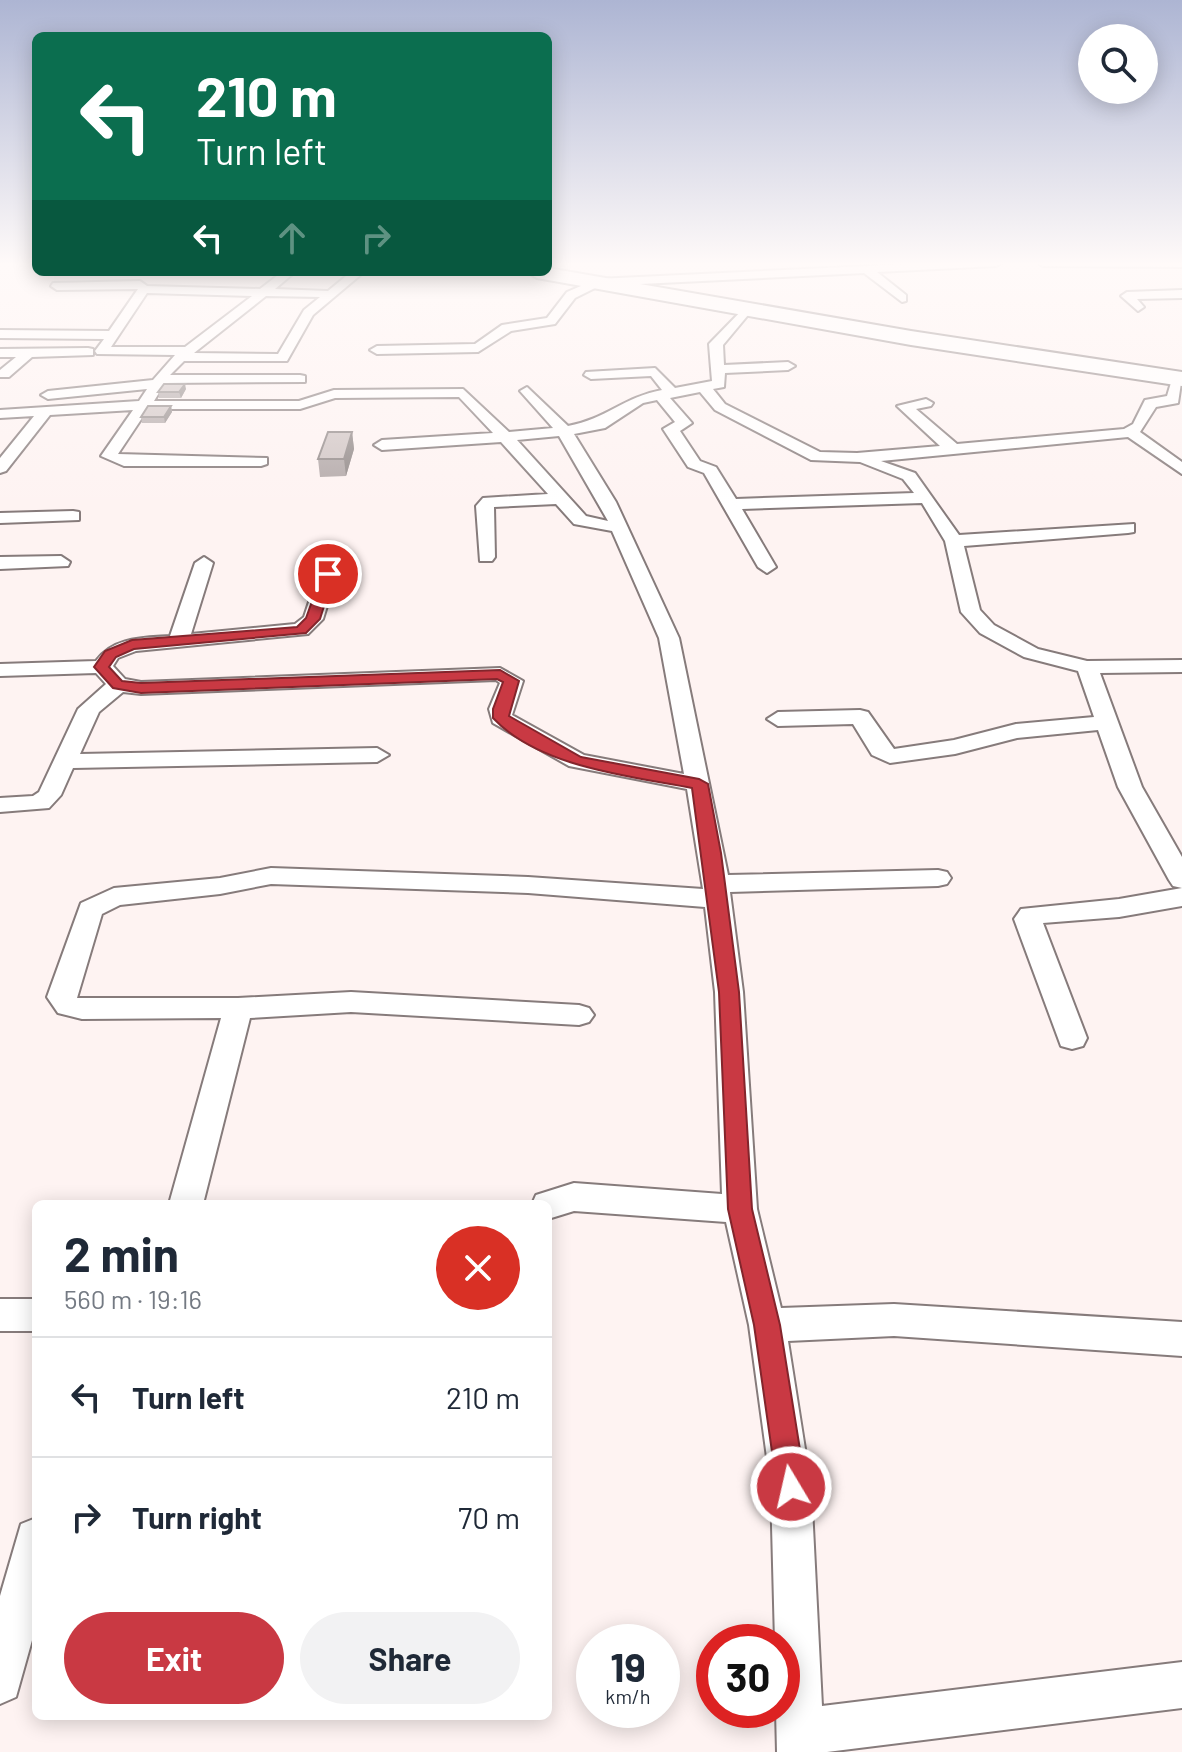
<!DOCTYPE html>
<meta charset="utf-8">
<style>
body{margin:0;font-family:Barlow,sans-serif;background:#f2f2f3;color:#1f2937;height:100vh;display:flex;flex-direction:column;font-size:30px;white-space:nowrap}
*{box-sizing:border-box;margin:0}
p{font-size:26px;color:#747a83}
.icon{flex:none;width:44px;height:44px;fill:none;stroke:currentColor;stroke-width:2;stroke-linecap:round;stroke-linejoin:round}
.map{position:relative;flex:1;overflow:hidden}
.panel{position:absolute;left:32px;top:1200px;width:520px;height:520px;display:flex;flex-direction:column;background:#fff;border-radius:12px;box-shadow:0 4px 20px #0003}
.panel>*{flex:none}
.hud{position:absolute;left:32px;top:32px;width:520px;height:244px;border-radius:12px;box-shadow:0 4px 20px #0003;background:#0b6e4f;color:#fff;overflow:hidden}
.fabs{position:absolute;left:1078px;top:24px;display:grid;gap:16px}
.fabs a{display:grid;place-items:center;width:80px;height:80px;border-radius:50%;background:#fff;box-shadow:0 4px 20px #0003;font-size:40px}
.speed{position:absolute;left:576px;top:1624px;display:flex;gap:16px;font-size:40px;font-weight:700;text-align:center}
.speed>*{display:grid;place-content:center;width:104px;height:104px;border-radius:50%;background:#fff;box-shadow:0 4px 20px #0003;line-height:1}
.speed small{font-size:20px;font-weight:400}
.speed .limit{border:12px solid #d22;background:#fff;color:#111}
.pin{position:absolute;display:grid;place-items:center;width:68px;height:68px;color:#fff;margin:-34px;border:4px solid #fff;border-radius:50%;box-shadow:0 2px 8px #0007}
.me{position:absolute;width:88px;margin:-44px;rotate:351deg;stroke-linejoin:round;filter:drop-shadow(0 0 6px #0008)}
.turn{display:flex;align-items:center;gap:28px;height:168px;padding:0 32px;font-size:36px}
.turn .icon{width:104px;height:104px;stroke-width:2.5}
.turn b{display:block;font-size:56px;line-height:68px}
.lanes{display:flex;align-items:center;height:76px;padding:0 32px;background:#0003;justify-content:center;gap:40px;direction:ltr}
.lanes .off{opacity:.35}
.round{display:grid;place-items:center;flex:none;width:84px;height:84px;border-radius:42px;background:#f2f2f3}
.headline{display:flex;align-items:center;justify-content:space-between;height:136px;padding:0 32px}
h1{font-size:48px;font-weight:700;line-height:60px}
.action{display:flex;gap:16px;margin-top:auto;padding:16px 32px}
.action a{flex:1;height:92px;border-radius:48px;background:#c93943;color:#fff;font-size:32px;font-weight:700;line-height:92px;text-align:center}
.action a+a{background:#f2f2f3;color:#1f2937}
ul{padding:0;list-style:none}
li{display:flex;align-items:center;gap:24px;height:120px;padding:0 32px;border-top:2px solid #e0e1e3}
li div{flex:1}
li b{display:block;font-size:30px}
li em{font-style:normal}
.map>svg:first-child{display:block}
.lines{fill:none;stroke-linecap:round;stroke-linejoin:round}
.minor-casing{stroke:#867b7b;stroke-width:4}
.trunk-casing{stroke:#867b7b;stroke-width:4}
.minor{fill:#fff;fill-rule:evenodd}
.trunk{fill:#fff;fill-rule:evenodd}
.wall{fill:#b3a9a9}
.shaded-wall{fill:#928a89}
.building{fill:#d0c5c4;stroke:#928a89;stroke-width:2}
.route{fill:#c93943;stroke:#83252c;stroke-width:2}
</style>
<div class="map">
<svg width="1182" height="1752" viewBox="0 0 1182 1752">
<rect width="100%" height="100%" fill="#fef3f2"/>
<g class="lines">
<!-- minor casing -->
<g class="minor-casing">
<path id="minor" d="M 932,263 L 1002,263 L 996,266 L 877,272 L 906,295 L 906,301 L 902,302 L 864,273 L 599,286 L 575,298 L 555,324 L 511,331 L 478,352 L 377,354 L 370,350 L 377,346 L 475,344 L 502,325 L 547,318 L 567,292 L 597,279 Z
M 1037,263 L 1182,263 L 1182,267 L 1043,266 Z
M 282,272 L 295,272 L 275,289 L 328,291 L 351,272 L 364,272 L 313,315 L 287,361 L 184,361 L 170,375 L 300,375 L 305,376 L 305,382 L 165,383 L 154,401 L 299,401 L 334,390 L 463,389 L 509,432 L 553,428 L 520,391 L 527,387 L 568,426 C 606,419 624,397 662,390 L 651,376 L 591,379 L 584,375 L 586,372 L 655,368 L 675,388 L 712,381 L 709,344 L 747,305 L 753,309 L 723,345 L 724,365 L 788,362 L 795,366 L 788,370 L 725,373 L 724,387 L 713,389 L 725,404 L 820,452 L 857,453 L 940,446 L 897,406 L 926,399 L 933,403 L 931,406 L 916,409 L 957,444 L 1124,429 L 1133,424 L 1145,400 L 1167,396 L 1173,376 L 1182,376 L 1178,403 L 1156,407 L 1140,432 L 1182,462 L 1182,474 L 1128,437 L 881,461 L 915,473 L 959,535 L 1134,524 L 1134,532 L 1128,533 L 964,546 L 980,610 L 994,625 L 1038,649 L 1087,661 L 1182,660 L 1182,672 L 1100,673 L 1142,787 L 1182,857 L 1182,888 L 1173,886 L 1169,880 L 1118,787 L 1098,730 L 1017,738 L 955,754 L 890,763 L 872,755 L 853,724 L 778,726 L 767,719 L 778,712 L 860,710 L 868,712 L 894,749 L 954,740 L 1016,724 L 1094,717 L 1078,671 L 1024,657 L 980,633 L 961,612 L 945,541 L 922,503 L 742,509 L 776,567 L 767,573 L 758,567 L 704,473 L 688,467 L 663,429 L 675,422 L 657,400 L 643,403 L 605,428 L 574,434 L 616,502 L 679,638 L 728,875 L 938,870 L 947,872 L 951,878 L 947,884 L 938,886 L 730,892 L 743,992 L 757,1209 L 781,1308 L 894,1304 L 1182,1322 L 1182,1356 L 894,1336 L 788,1341 L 811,1487 L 822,1706 L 1182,1662 L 1182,1708 L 827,1752 L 777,1752 L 776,1710 L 782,1710 L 782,1642 L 775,1642 L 771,1487 L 749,1325 L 726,1222 L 574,1211 L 548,1219 L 548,1204 L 532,1204 L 536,1195 L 574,1183 L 722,1194 L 715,992 L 705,907 L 528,893 L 271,884 L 220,894 L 120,905 L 102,914 L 77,998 L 238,998 L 351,992 L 579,1005 L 589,1008 L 594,1015 L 589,1022 L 579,1025 L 351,1012 L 250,1018 L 203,1204 L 169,1204 L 221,1018 L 82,1019 L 58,1013 L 47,997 L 81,903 L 114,888 L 220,878 L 271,868 L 528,877 L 703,889 L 687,789 L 569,766 L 493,723 L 489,709 L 500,683 L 496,680 L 141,694 L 123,692 L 99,712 L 80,754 L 377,748 L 389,755 L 377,762 L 73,768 L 61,795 L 49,808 L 0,812 L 0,798 L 33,796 L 39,792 L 78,709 L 106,684 L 96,673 L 0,676 L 0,664 L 96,661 C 113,637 143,638 170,636 L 195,563 L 204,557 L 213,563 L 191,634 L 295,624 L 304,617 L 326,551 L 335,546 L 344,551 L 323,619 L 308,634 L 136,651 L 118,658 L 113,666 L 125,679 L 141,682 L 500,668 L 523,681 L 512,715 L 584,755 L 684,774 L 659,638 L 612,531 L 574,524 L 556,504 L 494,507 L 495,557 L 492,561 L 480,561 L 476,506 L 483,498 L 548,494 L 501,442 L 382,450 L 374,445 L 382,440 L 493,433 L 459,397 L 335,398 L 300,409 L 148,409 L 118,454 L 267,458 L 267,464 L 261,466 L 124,466 L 101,456 L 133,410 L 50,415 L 6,471 L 0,473 L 0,458 L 34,416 L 0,418 L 0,410 L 139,401 L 147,389 L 48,399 L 41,395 L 48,391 L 153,380 L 175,355 L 97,354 L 95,351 L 104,339 L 0,338 L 0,330 L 109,331 L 138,289 L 57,290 L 51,286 L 53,283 L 140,281 L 147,286 L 260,289 ZM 147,293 L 252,296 L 185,347 L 111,347 ZM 266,296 L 320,297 L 304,310 L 278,354 L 194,353 ZM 700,392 L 715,410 L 811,460 L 860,462 L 903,479 L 914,493 L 736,499 L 716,467 L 700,461 L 680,431 L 692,423 L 670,398 ZM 559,436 L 608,521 L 586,516 L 517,440 Z
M 1182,290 L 1182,298 L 1137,299 L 1144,307 L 1138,311 L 1121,296 L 1127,292 Z
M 88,348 L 93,349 L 93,355 L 32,357 L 9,377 L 0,377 L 0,370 L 16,357 L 0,357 L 0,349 Z
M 73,511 L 79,512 L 79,520 L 0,523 L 0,513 Z
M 61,556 L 70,562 L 68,566 L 0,569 L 0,557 Z
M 1182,888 L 1182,906 L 1119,917 L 1043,923 L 1087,1038 L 1083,1046 L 1072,1049 L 1061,1046 L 1014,919 L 1021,909 L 1119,899 Z
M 0,1299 L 36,1299 L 36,1331 L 0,1331 Z
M 36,1518 L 36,1626 L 16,1697 L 0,1704 L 0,1596 L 21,1524 Z"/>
</g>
<!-- trunk casing -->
<g class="trunk-casing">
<path id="trunk" d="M 548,268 L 911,331 L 1182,372 L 1182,386 L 911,345 L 537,278 L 527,272 L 548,272 Z"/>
</g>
<!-- minor -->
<use href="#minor" class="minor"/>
<!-- trunk -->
<use href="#trunk" class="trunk"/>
</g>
<!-- wall -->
<path class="wall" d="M 186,389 L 181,398 L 159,398 L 158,392 Z
M 171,406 L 172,412 L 165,423 L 142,423 L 141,417 Z
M 352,432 L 354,449 L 346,476 L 320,477 L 318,459 Z"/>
<!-- shaded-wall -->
<path class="shaded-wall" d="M 185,384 L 186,389 L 181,398 L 179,392 Z
M 171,406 L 172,412 L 165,423 L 164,417 Z
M 352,432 L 354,449 L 346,476 L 344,459 Z"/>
<!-- building -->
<path class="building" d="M 164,384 L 185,384 L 179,392 L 158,392 Z
M 148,406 L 171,406 L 164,417 L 141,417 Z
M 328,432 L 352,432 L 344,459 L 318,459 Z"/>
<!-- sky -->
<linearGradient id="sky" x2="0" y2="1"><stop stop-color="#adb5d3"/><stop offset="0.52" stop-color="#fffaf9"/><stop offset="1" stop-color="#fffaf9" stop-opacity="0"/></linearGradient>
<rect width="1182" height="508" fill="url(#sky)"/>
<!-- route -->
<path class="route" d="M 323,571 L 334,574 L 320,619 L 306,633 L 134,649 L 116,657 L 109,667 L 122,681 L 141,683 L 500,670 L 519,681 L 509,716 L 581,757 L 699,779 L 708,784 L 721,853 L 739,992 L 752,1209 L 780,1325 L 806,1487 L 801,1497 L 791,1501 L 781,1497 L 777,1487 L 754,1325 L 728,1209 L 719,992 L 692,788 C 629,776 539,767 493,718 L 493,709 L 503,682 L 497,679 L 141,693 L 113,688 L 94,667 L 105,651 L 132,640 L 297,627 L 306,618 Z"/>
</svg>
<div class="fabs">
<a><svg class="icon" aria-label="search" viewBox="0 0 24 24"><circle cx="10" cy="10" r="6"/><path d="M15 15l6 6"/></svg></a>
</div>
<div class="speed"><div>19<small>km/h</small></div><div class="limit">30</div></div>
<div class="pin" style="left:328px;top:574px;background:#d93025"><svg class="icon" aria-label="arrive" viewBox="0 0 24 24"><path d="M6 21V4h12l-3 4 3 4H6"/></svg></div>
<svg class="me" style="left:791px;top:1487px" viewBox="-20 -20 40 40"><circle r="17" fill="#c93943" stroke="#fff" stroke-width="3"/><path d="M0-11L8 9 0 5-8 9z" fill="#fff"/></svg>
<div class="hud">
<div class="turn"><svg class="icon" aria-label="left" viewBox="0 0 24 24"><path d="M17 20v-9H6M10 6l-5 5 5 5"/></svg><div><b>210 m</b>Turn left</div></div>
<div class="lanes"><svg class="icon" aria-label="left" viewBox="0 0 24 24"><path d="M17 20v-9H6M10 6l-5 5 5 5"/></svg><svg class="icon off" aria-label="ahead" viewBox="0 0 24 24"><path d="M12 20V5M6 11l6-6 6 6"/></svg><svg class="icon off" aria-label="right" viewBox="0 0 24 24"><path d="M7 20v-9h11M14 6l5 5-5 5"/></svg></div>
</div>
<section class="panel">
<div class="headline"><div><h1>2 min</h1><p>560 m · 19:16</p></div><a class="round" style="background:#d93025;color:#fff"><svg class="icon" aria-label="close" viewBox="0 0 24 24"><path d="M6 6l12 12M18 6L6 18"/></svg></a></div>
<ul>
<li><svg class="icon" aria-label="left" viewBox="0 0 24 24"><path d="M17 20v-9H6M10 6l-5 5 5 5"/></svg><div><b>Turn left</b></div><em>210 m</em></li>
<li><svg class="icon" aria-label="right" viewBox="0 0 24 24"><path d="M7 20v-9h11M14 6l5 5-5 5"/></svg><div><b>Turn right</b></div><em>70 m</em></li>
</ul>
<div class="action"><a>Exit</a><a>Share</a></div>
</section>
</div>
